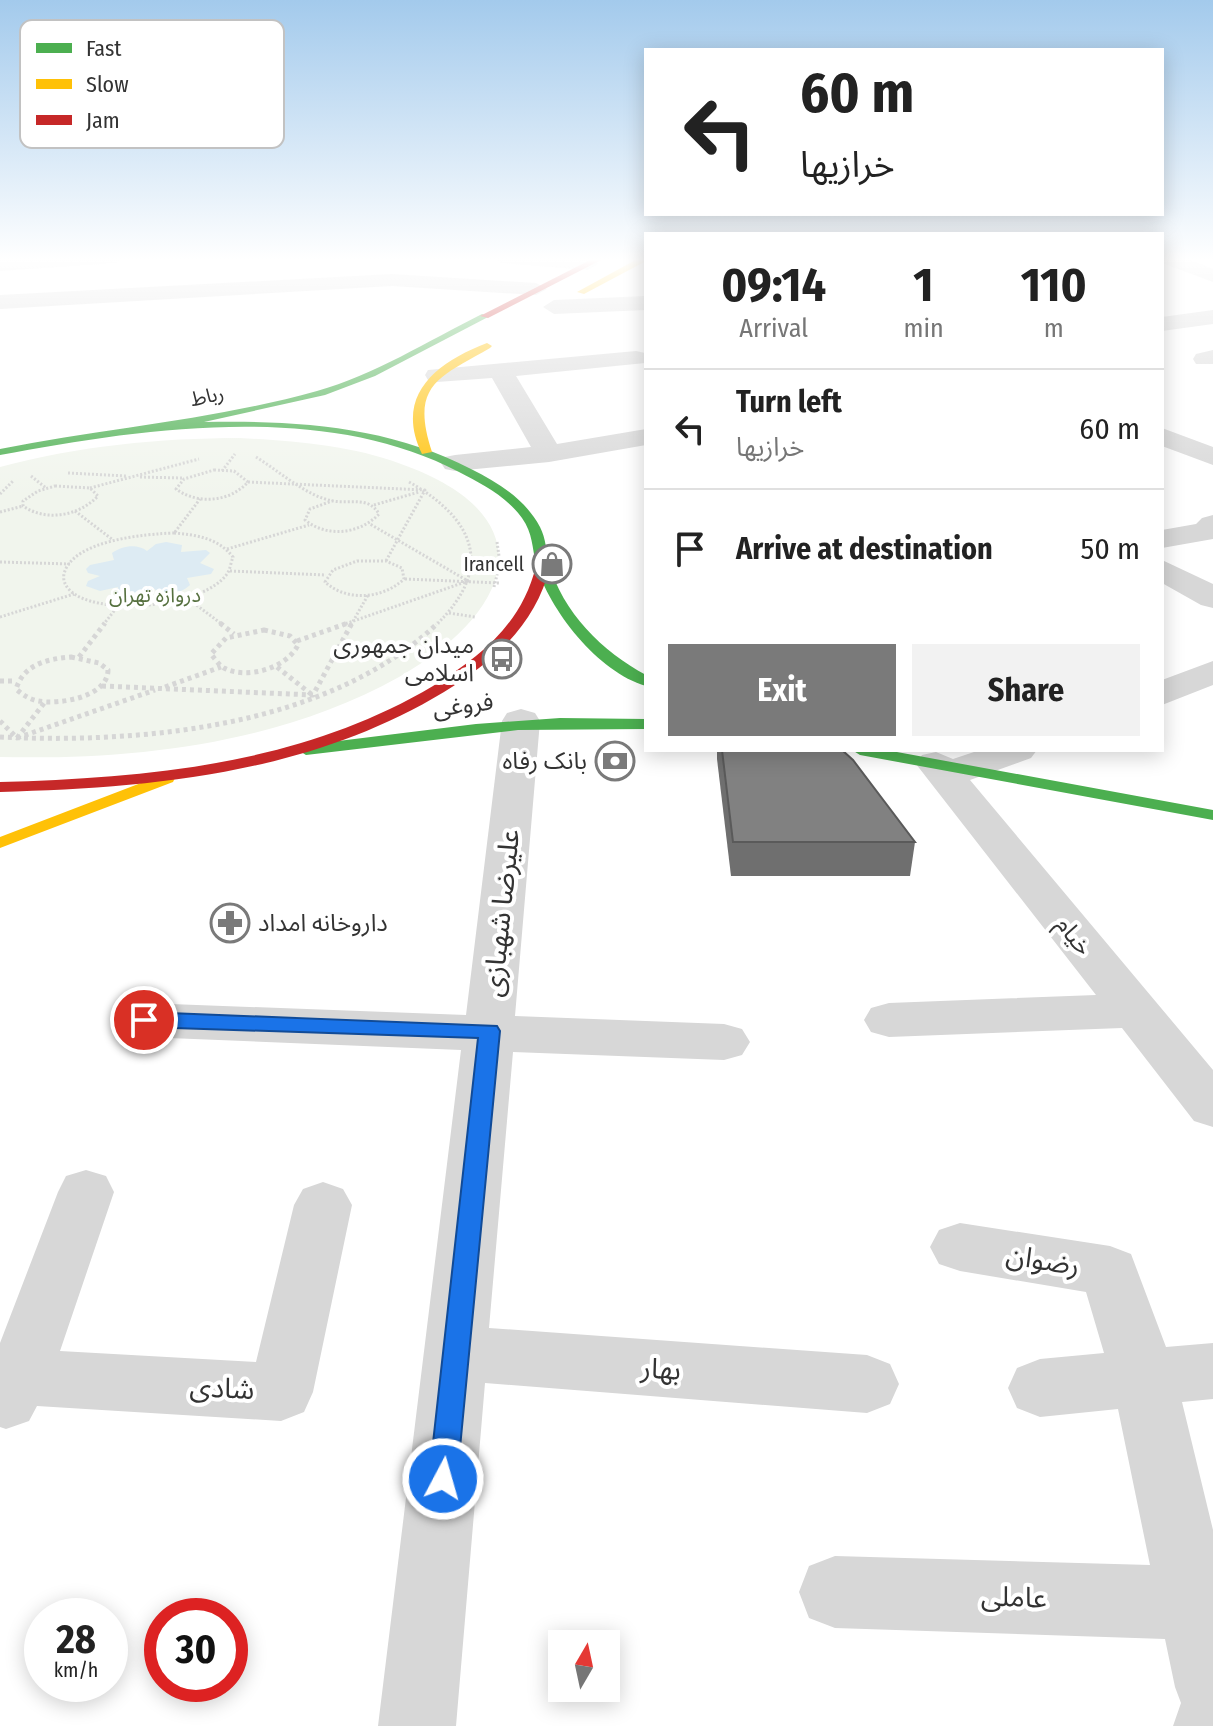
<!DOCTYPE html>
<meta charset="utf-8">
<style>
body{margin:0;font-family:"Fira Sans Condensed","Noto Sans Arabic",sans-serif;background:#f2f2f2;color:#222;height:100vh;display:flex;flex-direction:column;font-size:30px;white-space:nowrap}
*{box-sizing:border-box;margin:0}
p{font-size:26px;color:#767676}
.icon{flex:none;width:44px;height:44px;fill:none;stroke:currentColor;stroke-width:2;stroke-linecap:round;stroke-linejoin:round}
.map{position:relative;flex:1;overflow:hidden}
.drawer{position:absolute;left:644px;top:232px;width:520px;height:520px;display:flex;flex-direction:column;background:#fff;border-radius:0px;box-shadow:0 4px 20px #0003}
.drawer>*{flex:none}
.guide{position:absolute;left:644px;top:48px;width:520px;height:168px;border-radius:0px;box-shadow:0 4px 20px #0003;background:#fff;color:#222;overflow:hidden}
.needle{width:52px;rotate:9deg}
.fabs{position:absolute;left:548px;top:1630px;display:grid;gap:16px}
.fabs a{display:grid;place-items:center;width:72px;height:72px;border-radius:0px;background:#fff;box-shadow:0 4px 20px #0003;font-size:40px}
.speed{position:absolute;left:24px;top:1598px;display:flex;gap:16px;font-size:40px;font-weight:700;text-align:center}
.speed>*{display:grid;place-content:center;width:104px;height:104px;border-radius:50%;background:#fff;box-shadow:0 4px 20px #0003;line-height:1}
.speed small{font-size:20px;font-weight:400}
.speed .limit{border:12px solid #d22;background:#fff;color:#111}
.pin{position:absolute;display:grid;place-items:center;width:68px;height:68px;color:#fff;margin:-34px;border:4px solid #fff;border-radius:50%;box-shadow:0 2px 8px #0007}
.me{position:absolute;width:88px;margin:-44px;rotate:6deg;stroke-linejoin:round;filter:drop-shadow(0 0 6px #0008)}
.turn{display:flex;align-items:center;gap:28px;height:168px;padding:0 24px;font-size:36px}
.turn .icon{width:104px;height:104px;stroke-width:2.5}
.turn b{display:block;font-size:56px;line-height:68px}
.eta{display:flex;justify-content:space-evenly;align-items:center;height:136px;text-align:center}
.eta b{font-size:48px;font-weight:700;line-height:56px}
.cta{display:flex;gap:16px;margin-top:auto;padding:16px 24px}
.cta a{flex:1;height:92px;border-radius:0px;background:#7a7a7a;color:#fff;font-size:32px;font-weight:700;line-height:92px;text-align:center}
.cta a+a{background:#f2f2f2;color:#222}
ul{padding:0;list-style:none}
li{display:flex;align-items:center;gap:24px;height:120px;padding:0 24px;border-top:2px solid #e0e0e0}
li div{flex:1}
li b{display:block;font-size:30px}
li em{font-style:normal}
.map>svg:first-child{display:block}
.green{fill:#f1f5ed}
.water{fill:#ddebf3}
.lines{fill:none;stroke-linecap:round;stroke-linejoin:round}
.path-far1{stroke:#d6d6d6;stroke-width:3;stroke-dasharray:2 2;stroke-linecap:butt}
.path{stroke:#d6d6d6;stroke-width:5;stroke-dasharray:4 4;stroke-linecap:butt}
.street{fill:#d7d7d7;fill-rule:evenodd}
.fast{fill:#4caf50;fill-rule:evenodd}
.slow{fill:#ffc107;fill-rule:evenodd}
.jam{fill:#c62828;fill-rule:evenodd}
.wall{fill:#6f6f6f}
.building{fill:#818181;stroke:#5a5a5a;stroke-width:2}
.route{fill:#1a73e8;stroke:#114b97;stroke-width:2}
.labels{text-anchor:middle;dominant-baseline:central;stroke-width:8;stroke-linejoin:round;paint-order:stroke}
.far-street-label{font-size:20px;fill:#333;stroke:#fff}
.far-poi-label{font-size:20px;fill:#333;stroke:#fff;text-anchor:end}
.far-park-label{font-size:20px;fill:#56703f;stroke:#fff}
.poi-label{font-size:24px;fill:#333;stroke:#fff;text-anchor:end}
.street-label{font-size:24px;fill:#333;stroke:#fff}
.near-street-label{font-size:28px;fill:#333;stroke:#fff}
.key{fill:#fff;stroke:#c2c2c2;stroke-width:2}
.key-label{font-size:22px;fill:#333}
</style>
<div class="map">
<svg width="1213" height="1726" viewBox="0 0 1213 1726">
<rect width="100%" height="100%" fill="#fff"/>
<!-- green -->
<path class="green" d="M 240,438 C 294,441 350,445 401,464 C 548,516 514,612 399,677 C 279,744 134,760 0,757 L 0,467 C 79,446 159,438 240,438 Z"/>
<!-- water -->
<path class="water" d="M 166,542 L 182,545 L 181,552 L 206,550 L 210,553 L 200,563 L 214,569 L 211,574 L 187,578 L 190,585 C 181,594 163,597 153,588 C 146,599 129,600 117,595 L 118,587 L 100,591 L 86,586 L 88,581 L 100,576 L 88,573 L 86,569 L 90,565 L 114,560 L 112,553 C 122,546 137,543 147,551 L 156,544 Z"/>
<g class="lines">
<!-- path-far1 -->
<path class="path-far1" d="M 256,457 C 279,471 306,496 333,501 C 350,504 369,496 379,514 C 360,534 327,538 305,520 L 310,509 L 332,501
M 214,470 L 234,471 L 248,482 C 230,502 198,505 176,489 L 184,479 Z
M 222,471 L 235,454
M 68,473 L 126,476
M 31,476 L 46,488
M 140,477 L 182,478
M 248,482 L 425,490 L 386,561
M 409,482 C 475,519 495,568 436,625
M 55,486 L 90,488 L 98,496 C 79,516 46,522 23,506 L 23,501 L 38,491 Z
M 90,488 L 199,459
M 0,494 L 14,480
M 374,505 L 419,492
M 75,511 L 113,540
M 0,512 L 23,506
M 175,532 L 200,499
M 174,533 C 197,535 218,538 233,557 C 231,562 230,570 227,574 C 203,607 108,615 76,595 C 69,591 62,583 64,574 C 72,540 146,534 174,533 Z
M 227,549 L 309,525
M 357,561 L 386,561 L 402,568 L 404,579 C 383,599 347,602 325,582 L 333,570 Z
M 0,562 L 70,564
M 230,571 L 326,575
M 405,579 L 499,583
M 494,587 L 500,563 L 497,542
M 187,598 L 223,625
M 449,613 L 475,617
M 0,617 L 74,594
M 103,625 L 118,606
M 342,625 L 468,581 L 370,524
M 351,625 L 368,595"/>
<!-- path -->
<path class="path" d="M 220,623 L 234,634
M 264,630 L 290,636 L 298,645 C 287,668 247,680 224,668 C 219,665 215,659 211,654 L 226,638 Z
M 297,641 L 348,623
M 71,657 L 99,663 L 108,670 C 108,697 59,705 38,701 C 29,699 23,695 16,689 C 24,664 47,659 71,657 Z
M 79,657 L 105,623
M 277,667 L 311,694
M 0,681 L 16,681
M 102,686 L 313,695 L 352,623
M 165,687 L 221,667
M 0,721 L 17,738 L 155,690
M 0,737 C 143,744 328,727 438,623
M 17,738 L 45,702"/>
<!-- street -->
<path class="street" d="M 25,257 L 126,257 L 116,263 L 0,271 L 0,259 Z
M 491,257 L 595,260 L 598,264 L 588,270 L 501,263 Z
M 1162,257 L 1184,257 L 1213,269 L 1213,282 L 1162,263 Z
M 392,274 L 536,283 L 547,289 L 536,295 L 392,286 L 0,309 L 0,295 Z
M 646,296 L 646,310 L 554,314 L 543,307 L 554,300 Z
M 1213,310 L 1213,324 L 1162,331 L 1162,317 Z
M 1213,350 L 1213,364 L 1196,364 L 1193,359 L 1196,354 Z
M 636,351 L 645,353 L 645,363 L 516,376 L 557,444 L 646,429 L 646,445 L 549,462 L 455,471 L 445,469 L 441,463 L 445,457 L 455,455 L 531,447 L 492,378 L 437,382 L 428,380 L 425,375 L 428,370 Z
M 1162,428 L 1213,447 L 1213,465 L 1162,446 Z
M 1213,515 L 1213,539 L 1162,548 L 1162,530 L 1196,524 L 1202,518 Z
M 1162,560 L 1213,584 L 1213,608 L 1201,605 L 1162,583 Z
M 1213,661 L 1213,685 L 1162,705 L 1162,680 Z
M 521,709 L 535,713 L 540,721 L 515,1016 L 724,1024 L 742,1029 L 750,1042 L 742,1055 L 724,1060 L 513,1052 L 489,1328 L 867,1355 L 890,1364 L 899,1384 L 890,1404 L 867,1413 L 485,1383 L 456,1726 L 378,1726 L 461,1050 L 144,1037 L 126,1032 L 119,1020 L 126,1008 L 144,1003 L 466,1015 L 502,721 L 507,713 Z
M 980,750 L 1037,750 L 1031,758 L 970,780 L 1213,1070 L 1213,1127 L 1194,1121 L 1122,1028 L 889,1037 L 871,1032 L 864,1020 L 871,1008 L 889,1003 L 1096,995 L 916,764 L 922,755 L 936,752 L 953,759 Z
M 86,1170 L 106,1176 L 114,1192 L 60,1351 L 256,1362 L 294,1205 L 303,1189 L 323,1182 L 343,1189 L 352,1205 L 313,1392 L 304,1412 L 281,1421 L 37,1406 L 29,1421 L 6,1429 L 0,1427 L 0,1343 L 58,1192 L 66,1176 Z
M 960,1223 L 1110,1246 L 1131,1254 L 1166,1347 L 1213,1343 L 1213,1399 L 1182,1402 L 1213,1530 L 1213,1726 L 1173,1726 L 1181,1703 L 1175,1687 L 1165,1639 L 835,1628 L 809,1618 L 799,1592 L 809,1566 L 835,1556 L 1150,1565 L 1118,1409 L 1040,1417 L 1017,1408 L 1008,1388 L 1017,1368 L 1040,1359 L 1104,1353 L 1086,1292 L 960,1271 L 939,1264 L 930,1247 L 939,1230 Z"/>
<!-- fast -->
<path class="fast" d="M 482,314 L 490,316 L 375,376 L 325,395 L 204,422 C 295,420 389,426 471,469 C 499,483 525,499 540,527 C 546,539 546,550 549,563 C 562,612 603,652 646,675 L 646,686 C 598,672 549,610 536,564 C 532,547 533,534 522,518 C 506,496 482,484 459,472 C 324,401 144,428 0,455 L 0,449 C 106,428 213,420 317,391 C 374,375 428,341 482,314 Z
M 560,718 L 646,719 L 646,729 L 518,730 L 306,755 L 298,750 L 306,745 L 476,724 Z
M 852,750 L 886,750 L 1213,810 L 1213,820 L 860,755 Z"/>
<!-- slow -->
<path class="slow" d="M 641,257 L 646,257 L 646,261 L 584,294 L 577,292 Z
M 487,343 L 492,346 L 490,348 C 438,378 410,385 432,452 L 422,454 C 394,396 435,363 487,343 Z
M 167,773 L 175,778 L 173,782 L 0,848 L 0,837 Z"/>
<!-- jam -->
<path class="jam" d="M 596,257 L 607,257 L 488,318 L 480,316 Z
M 543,562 L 550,566 C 536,625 494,661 444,692 C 310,773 154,788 0,792 L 0,782 C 150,778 301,764 433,686 C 482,656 522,623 536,566 Z"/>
</g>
<!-- wall -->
<path class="wall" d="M 717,750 L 842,750 L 915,842 L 910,876 L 731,876 L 717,759 Z"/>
<!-- building -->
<path class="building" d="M 722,750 L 842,750 L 853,760 L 915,842 L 733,842 Z"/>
<!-- sky -->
<linearGradient id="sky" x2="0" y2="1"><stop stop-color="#a3caec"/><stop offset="0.52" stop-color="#fff"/><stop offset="1" stop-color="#fff" stop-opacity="0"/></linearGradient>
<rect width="1213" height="499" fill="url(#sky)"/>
<!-- route -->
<path class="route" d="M 144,1012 L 497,1026 L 500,1031 L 457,1479 L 453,1488 L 443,1492 L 433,1488 L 429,1479 L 478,1038 L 144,1027 L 136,1025 L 133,1020 L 136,1015 Z"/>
<!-- icons -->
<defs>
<g id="shop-ring" transform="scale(2)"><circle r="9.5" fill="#fff" stroke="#7a7a7a" stroke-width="1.5"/><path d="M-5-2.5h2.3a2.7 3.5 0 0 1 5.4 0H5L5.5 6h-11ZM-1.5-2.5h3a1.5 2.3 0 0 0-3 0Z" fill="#7a7a7a"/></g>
<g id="bus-ring" transform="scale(2)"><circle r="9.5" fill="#fff" stroke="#7a7a7a" stroke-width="1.5"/><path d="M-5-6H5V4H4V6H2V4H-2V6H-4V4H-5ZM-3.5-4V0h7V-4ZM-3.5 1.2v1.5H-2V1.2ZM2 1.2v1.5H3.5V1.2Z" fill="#7a7a7a"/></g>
<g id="bank-ring" transform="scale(2)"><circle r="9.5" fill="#fff" stroke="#7a7a7a" stroke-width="1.5"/><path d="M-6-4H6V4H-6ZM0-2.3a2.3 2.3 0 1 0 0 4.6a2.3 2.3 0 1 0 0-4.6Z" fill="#7a7a7a"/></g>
<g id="pharmacy-ring" transform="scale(2)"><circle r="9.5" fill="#fff" stroke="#7a7a7a" stroke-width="1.5"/><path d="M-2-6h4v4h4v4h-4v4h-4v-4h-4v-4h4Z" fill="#7a7a7a"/></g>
</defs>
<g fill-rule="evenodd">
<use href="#shop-ring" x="552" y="564"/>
<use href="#bus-ring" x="502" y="659"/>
<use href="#bank-ring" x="615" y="761"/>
<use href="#pharmacy-ring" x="230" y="923"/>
</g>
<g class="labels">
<!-- far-street labels -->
<g class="far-street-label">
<text transform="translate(207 396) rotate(-12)">رباط</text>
</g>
<!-- far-poi labels -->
<g class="far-poi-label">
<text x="524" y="564">Irancell</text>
</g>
<!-- far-park labels -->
<g class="far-park-label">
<text x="155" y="595">دروازه تهران</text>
</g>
<!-- poi labels -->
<g class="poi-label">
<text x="474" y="645">میدان جمهوری<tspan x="474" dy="28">اسلامی</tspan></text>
<text x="587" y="761">بانک رفاه</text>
<text x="258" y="923" text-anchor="start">داروخانه امداد</text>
</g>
<!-- street labels -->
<g class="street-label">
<text transform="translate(463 705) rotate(-7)">فروغی</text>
<text transform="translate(1074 936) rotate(51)">خیام</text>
</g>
<!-- near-street labels -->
<g class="near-street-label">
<text transform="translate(501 913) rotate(-84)">علیرضا شهبازی</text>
<text transform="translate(1043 1260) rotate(9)">رضوان</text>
<text transform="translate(661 1369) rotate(4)">بهار</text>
<text transform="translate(222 1388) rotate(3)">شادی</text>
<text transform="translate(1014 1597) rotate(2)">عاملی</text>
</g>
</g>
<!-- legend -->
<rect x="20" y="20" width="264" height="128" rx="12" class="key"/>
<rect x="36" y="43" width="36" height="10" fill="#4caf50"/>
<rect x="36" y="79" width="36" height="10" fill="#ffc107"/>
<rect x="36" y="115" width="36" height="10" fill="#c62828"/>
<g class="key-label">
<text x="86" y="56">Fast</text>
<text x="86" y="92">Slow</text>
<text x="86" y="128">Jam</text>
</g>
</svg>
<div class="fabs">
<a><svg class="needle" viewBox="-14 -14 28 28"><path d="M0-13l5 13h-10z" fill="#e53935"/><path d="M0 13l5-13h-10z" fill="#767676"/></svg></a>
</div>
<div class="speed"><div>28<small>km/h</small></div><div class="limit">30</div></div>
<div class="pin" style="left:144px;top:1020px;background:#d93025"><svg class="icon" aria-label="arrive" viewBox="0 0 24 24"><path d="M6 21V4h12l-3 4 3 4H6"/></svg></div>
<svg class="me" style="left:443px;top:1479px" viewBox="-20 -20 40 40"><circle r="17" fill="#1a73e8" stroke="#fff" stroke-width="3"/><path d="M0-11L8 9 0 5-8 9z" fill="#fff"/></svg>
<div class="guide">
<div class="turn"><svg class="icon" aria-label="left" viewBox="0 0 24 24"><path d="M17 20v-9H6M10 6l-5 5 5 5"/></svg><div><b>60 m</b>خرازیها</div></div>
</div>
<section class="drawer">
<div class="eta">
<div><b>09:14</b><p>Arrival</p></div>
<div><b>1</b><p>min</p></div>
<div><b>110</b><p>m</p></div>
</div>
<ul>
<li><svg class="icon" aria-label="left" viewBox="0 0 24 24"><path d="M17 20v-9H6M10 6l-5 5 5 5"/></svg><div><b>Turn left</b><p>خرازیها</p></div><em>60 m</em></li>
<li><svg class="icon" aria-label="arrive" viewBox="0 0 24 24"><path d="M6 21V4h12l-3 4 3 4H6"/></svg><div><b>Arrive at destination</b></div><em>50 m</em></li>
</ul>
<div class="cta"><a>Exit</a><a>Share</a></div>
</section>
</div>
